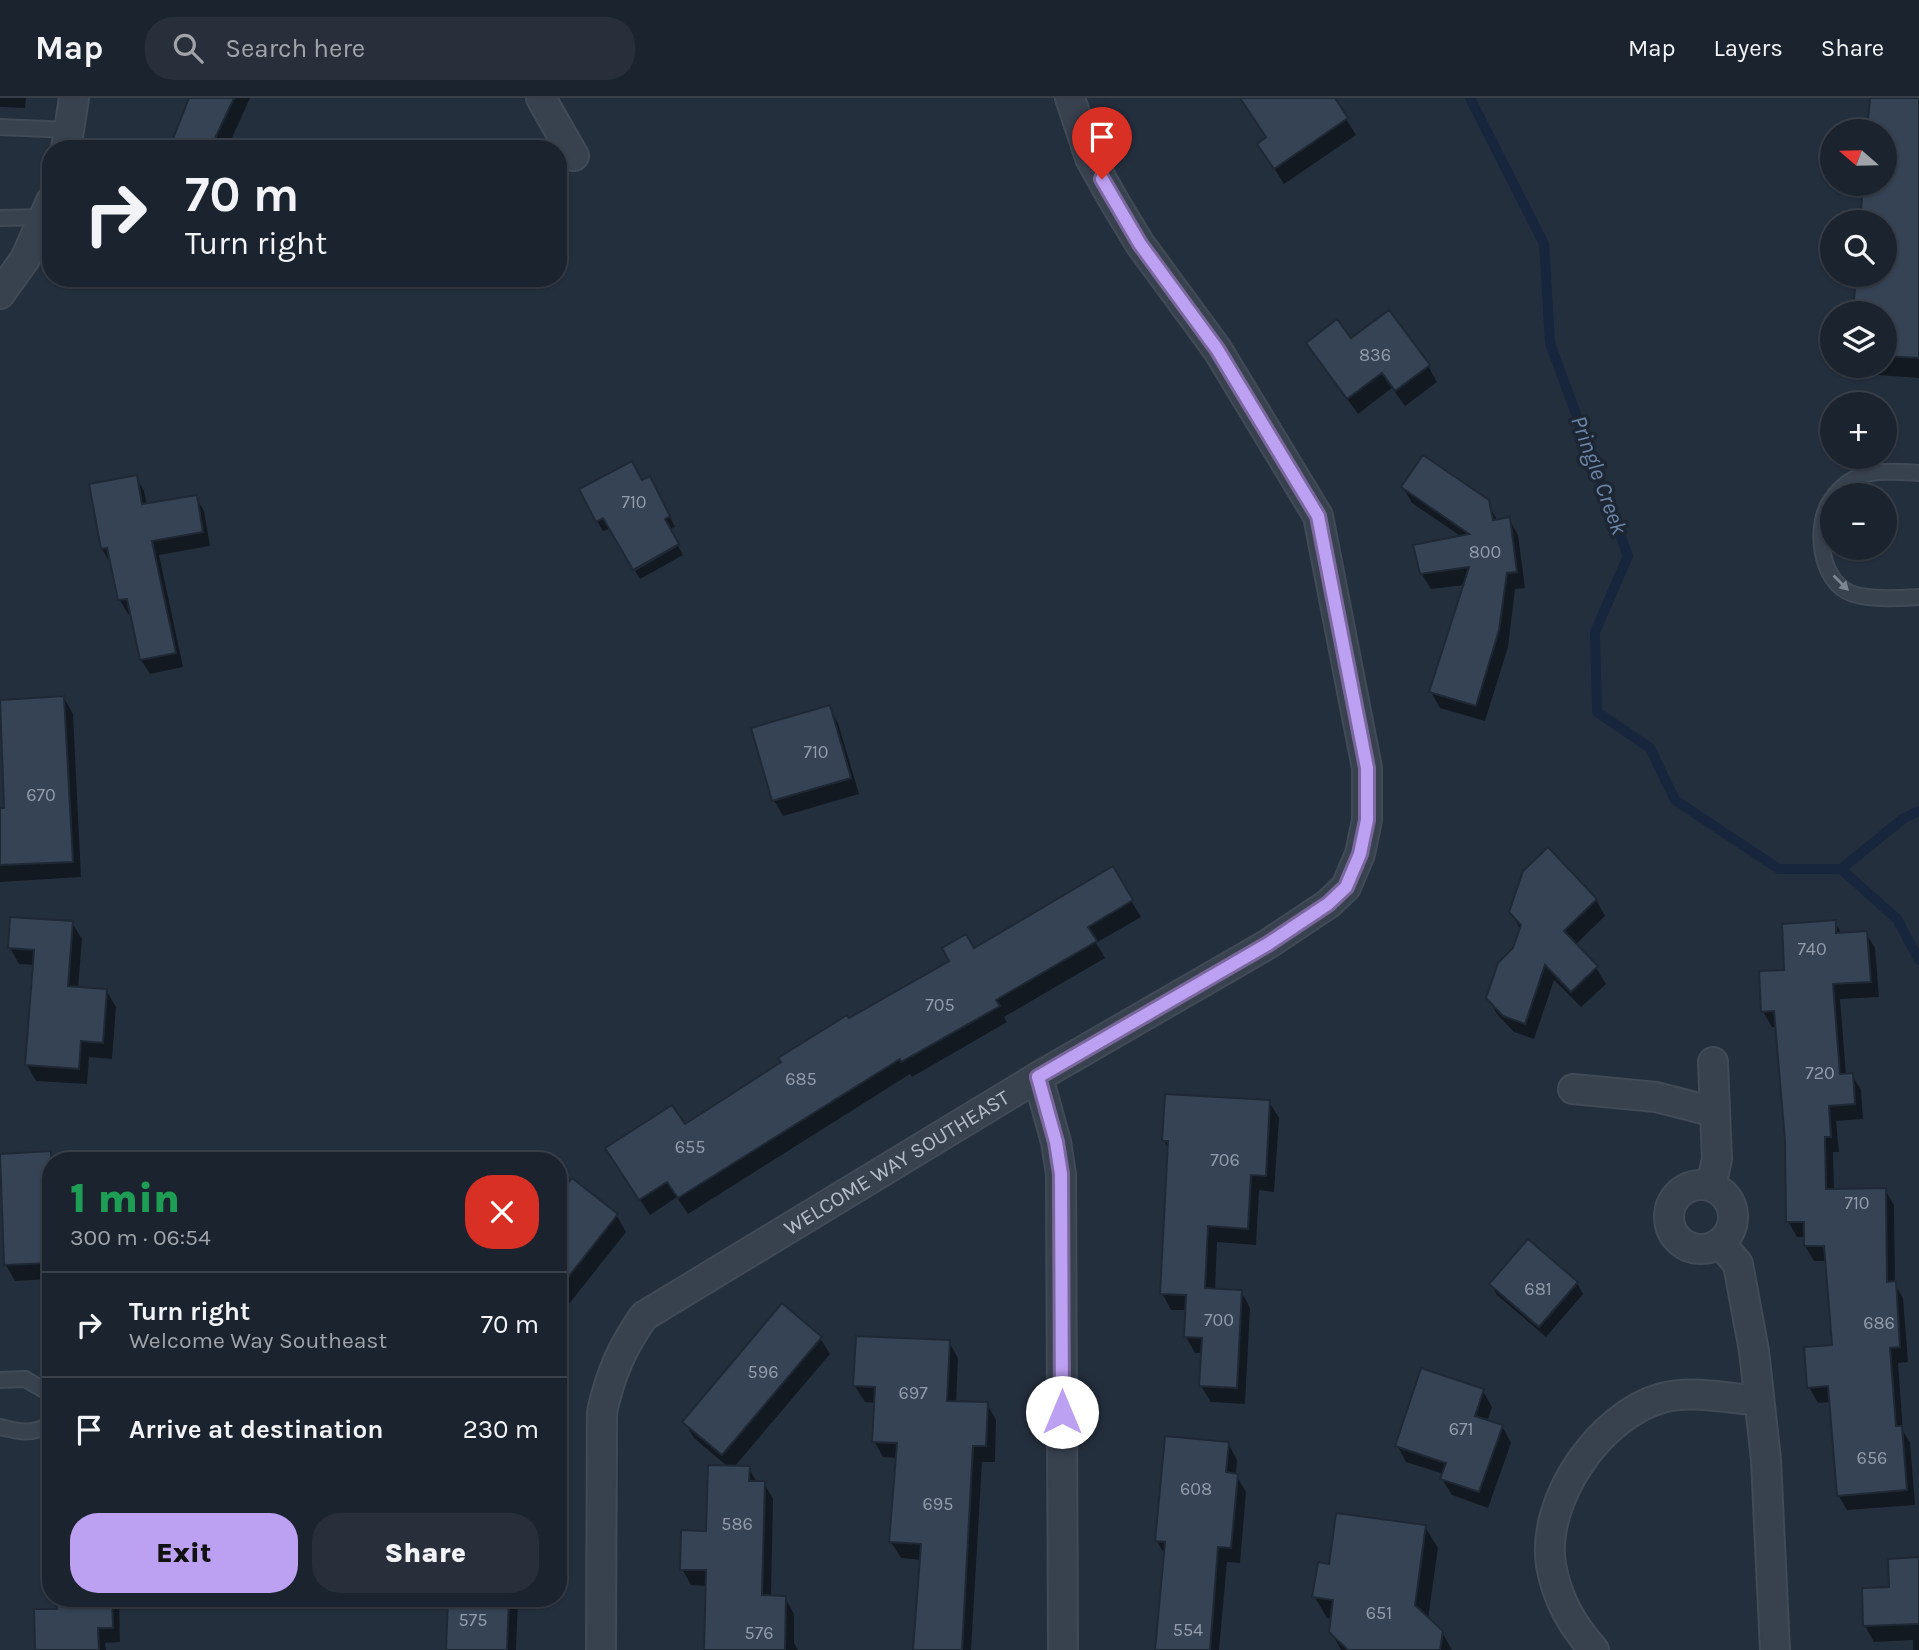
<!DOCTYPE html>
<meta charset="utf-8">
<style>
body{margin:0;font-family:Karla,sans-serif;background:#282f3a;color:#f1f3f6;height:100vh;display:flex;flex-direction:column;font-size:26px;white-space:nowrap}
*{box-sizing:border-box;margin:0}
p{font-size:23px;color:#a0a4aa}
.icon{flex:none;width:38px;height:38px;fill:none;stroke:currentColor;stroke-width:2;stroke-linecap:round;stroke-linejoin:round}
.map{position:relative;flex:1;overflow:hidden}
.panel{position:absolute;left:42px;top:1054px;width:525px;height:455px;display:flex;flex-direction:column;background:#1b232e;border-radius:28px;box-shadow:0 2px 5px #0004,0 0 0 2px #39404a}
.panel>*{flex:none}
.top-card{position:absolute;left:42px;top:42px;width:525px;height:147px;border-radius:28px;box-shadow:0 2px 5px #0004,0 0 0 2px #39404a;background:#1b232e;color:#f1f3f6;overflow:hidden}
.needle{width:46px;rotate:290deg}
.buttons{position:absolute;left:1820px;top:21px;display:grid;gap:14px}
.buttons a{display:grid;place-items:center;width:77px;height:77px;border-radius:50%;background:#1b232e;box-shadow:0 2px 5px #0004,0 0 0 2px #39404a;font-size:35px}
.pin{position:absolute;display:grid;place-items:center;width:60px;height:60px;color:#fff;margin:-72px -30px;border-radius:50% 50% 50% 0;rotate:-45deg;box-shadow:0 0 7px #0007}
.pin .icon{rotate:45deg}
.me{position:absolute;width:77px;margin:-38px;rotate:0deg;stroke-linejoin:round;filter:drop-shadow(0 0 5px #0008)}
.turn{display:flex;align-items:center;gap:24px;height:147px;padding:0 28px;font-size:32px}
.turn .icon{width:91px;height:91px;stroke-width:2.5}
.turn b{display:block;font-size:49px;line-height:60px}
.round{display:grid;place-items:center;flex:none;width:74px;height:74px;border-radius:28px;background:#282f3a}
.headline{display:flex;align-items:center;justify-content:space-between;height:119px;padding:0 28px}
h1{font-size:42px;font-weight:800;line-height:52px;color:#1e9e55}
.button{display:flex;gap:14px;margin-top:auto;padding:14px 28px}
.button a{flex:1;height:80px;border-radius:28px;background:#bca0f2;color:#111;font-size:28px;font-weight:800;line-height:80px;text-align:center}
.button a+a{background:#282f3a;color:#f1f3f6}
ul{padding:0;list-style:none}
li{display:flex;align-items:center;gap:21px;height:105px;padding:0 28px;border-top:2px solid #39404a}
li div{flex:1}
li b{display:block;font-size:26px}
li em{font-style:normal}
header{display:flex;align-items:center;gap:42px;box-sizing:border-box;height:98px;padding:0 35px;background:#1b232e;border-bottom:2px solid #39404a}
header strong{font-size:33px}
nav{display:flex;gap:38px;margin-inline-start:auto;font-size:24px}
.search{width:490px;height:63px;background:#282f3a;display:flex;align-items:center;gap:18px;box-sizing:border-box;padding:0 24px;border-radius:28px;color:#a0a4aa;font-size:26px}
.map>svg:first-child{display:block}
.shadow{fill:#0007}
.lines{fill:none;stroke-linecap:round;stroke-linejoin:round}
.stream{stroke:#17263c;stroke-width:10}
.building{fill:#364354;stroke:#1f2835;stroke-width:2}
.lane-casing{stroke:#414a57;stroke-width:18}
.street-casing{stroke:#414a57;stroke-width:32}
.lane{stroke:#38414e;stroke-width:14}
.street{stroke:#38414e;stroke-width:28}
.oneway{fill:#7c8592}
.route-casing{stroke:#7a689d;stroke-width:18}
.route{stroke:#bca0f2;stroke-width:12}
.labels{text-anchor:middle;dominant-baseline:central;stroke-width:7;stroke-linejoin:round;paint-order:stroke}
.number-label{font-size:18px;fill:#929caa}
.street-label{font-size:21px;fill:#b4bcc9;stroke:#1d2633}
.water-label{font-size:23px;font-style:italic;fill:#6d86a8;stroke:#1d2633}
</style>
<header>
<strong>Map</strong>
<div class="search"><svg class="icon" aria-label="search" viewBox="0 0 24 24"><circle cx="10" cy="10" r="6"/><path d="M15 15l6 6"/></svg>Search here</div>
<nav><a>Map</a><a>Layers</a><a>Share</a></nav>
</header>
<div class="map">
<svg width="1919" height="1552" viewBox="0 0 1919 1552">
<rect width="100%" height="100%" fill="#242f3e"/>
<!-- shadow -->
<path class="shadow" d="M 0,0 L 26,0 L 25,10 L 0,9 Z
M 192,0 L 250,0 L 227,51 L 170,51 Z
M 1242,0 L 1333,0 L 1356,37 L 1284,86 L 1269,62 L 1268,40 Z
M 1872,0 L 1919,0 L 1919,280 L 1864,276 L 1859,268 L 1885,268 L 1885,215 L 1855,215 L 1858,177 L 1885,177 L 1885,124 L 1862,124 L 1865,86 L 1885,86 L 1885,33 L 1869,33 Z
M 1351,243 L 1428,268 L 1437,284 L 1405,308 L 1392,290 L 1358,316 L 1308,246 Z
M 136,379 L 144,393 L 147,407 L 196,399 L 204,413 L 210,448 L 159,457 L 183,569 L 150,576 L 141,562 L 131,515 L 128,516 L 120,502 L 110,465 L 102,451 L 91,387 Z
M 641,384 L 655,390 L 675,429 L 669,432 L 611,430 L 603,433 L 597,423 Z
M 1403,389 L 1487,404 L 1498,423 L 1509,421 L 1518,437 L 1525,490 L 1515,491 L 1508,549 L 1485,623 L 1440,610 L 1431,594 L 1465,487 L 1431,491 L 1421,475 L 1462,439 L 1412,405 Z
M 678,448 L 683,457 L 640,481 L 635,473 Z
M 64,600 L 73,616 L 81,779 L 0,784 L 0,712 L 6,712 Z
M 829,609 L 838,625 L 859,696 L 783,718 L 774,702 Z
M 1112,771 L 1141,819 L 1096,845 L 1105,860 L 1004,919 L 1007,924 L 912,979 L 910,976 L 688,1116 L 677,1099 L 650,1117 L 617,1067 L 685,1029 L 849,922 Z
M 1596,802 L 1605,818 L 1575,847 L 1596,870 L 1606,886 L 1581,909 L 1554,882 L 1534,941 L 1514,934 L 1497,916 L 1488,900 L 1515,851 L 1520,831 L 1511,814 Z
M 1835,824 L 1842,837 L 1866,835 L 1875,850 L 1879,899 L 1840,901 L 1846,977 L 1852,977 L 1861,992 L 1863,1021 L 1836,1023 L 1839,1054 L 1833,1054 L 1834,1093 L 1885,1092 L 1894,1107 L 1895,1186 L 1903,1200 L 1908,1264 L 1898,1265 L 1903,1333 L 1910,1345 L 1915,1407 L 1847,1412 L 1838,1397 L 1831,1304 L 1818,1305 L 1809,1289 L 1834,1249 L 1827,1163 L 1814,1163 L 1805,1148 L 1805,1139 L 1797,1139 L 1788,1123 L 1787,1043 L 1777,929 L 1772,929 L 1763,914 L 1786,873 Z
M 72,825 L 82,841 L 78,890 L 106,892 L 116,909 L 112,961 L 89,959 L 87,986 L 36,983 L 27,967 L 35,867 L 19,866 L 10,850 Z
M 1269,1004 L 1279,1020 L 1274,1094 L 1259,1092 L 1256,1147 L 1217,1144 L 1215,1192 L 1241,1193 L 1250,1210 L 1245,1306 L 1211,1304 L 1201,1288 L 1203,1255 L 1195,1255 L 1186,1239 L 1187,1212 L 1171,1212 L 1162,1195 L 1169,1052 L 1164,1043 Z
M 51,1055 L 55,1062 L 51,1062 L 51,1181 L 15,1183 L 6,1167 L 0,1058 Z
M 572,1082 L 617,1118 L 626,1134 L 565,1211 L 558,1205 L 558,1099 Z
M 1529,1143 L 1577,1185 L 1583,1196 L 1546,1239 L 1497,1197 L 1491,1186 Z
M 820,1240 L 830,1256 L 734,1369 L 749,1370 L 757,1385 L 764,1385 L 773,1401 L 771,1499 L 785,1500 L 794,1516 L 794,1545 L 798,1552 L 707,1552 L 708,1488 L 691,1487 L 682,1471 L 708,1435 L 728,1369 L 694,1340 L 684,1324 Z
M 949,1244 L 958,1260 L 956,1305 L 987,1306 L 996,1322 L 995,1364 L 982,1364 L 971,1552 L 914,1552 L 922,1462 L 901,1460 L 891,1444 L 897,1360 L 883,1359 L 874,1343 L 876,1305 L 865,1304 L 855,1288 Z
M 1483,1293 L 1492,1309 L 1487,1324 L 1502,1328 L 1511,1345 L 1488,1410 L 1452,1397 L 1442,1381 L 1444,1376 L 1406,1364 L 1397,1347 Z
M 1228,1345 L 1237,1362 L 1236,1377 L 1246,1394 L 1240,1465 L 1227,1464 L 1219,1552 L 1157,1552 L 1165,1457 L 1157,1443 Z
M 1425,1429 L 1438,1450 L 1428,1521 L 1442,1534 L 1452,1552 L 1341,1552 L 1331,1534 L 1332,1521 L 1327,1520 L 1314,1498 L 1331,1468 Z
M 1919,1461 L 1919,1552 L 1913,1552 L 1913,1542 L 1874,1544 L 1865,1528 L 1891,1491 Z
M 58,1500 L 119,1500 L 120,1544 L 105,1545 L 106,1552 L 37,1552 L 59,1512 Z
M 450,1500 L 518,1500 L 516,1552 L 448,1552 Z"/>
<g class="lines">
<!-- stream -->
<path class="stream" d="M 1470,0 L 1544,146 L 1550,245 L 1628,458 L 1595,534 L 1597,614 L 1650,650 L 1675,702 L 1779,771 L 1841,771 L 1904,720 L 1919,713
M 1841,771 L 1897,821 L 1919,862"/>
</g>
<!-- building -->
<path class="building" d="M 189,0 L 234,0 L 210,51 L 169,51 Z
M 1240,0 L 1335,0 L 1348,20 L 1274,71 L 1257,46 L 1266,39 Z
M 1870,0 L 1919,0 L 1919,260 L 1885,258 L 1885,215 L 1853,215 L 1856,177 L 1885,177 L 1885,124 L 1860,124 L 1863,86 L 1885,86 L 1885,33 L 1867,33 Z
M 1389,212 L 1430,267 L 1395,293 L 1382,275 L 1347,301 L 1306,245 L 1337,221 L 1351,240 Z
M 1423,357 L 1489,402 L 1493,422 L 1510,419 L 1517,474 L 1507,475 L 1499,532 L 1476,608 L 1429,594 L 1469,469 L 1420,476 L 1413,447 L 1469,436 L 1401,389 Z
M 632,363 L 642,382 L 650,378 L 670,418 L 665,421 L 679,446 L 633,472 L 603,420 L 596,424 L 579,391 Z
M 137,377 L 142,406 L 197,397 L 203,434 L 152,443 L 176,555 L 140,562 L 127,501 L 118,502 L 107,450 L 101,451 L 89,386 Z
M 64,598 L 73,764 L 0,767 L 0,710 L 4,710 L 0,602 Z
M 830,607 L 851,680 L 772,703 L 751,630 Z
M 1548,749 L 1597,801 L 1564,833 L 1598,868 L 1571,894 L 1545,867 L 1525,926 L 1503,918 L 1486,900 L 1498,865 L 1513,850 L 1521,827 L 1509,814 L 1523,773 Z
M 1113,768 L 1133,802 L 1088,829 L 1097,843 L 996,902 L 1000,908 L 901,964 L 900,961 L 678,1100 L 667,1084 L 639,1102 L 605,1050 L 672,1007 L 685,1026 L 781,964 L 778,960 L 847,917 L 849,920 L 949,863 L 942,850 L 966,836 L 974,850 Z
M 10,819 L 73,823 L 68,888 L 107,891 L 103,945 L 81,943 L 79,971 L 25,967 L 34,852 L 8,850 Z
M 1836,822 L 1836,835 L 1867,833 L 1871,884 L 1833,886 L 1840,976 L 1853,975 L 1855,1006 L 1829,1008 L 1831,1039 L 1825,1039 L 1826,1091 L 1886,1090 L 1887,1184 L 1896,1183 L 1900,1249 L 1890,1250 L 1896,1328 L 1902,1328 L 1907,1392 L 1837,1398 L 1828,1288 L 1807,1290 L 1804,1249 L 1832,1247 L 1824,1148 L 1804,1148 L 1804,1124 L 1786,1124 L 1785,1043 L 1774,913 L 1761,914 L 1759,873 L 1784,872 L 1782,826 Z
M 1165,996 L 1270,1002 L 1266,1078 L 1251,1077 L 1248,1131 L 1208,1128 L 1205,1190 L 1242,1192 L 1237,1290 L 1199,1288 L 1202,1240 L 1184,1239 L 1186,1197 L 1160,1196 L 1168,1043 L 1162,1043 Z
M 51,1053 L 51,1165 L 4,1167 L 0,1056 Z
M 572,1080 L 618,1116 L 558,1192 L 558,1096 Z
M 1528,1141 L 1578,1184 L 1539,1229 L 1489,1186 Z
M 782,1205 L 822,1239 L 722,1357 L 682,1324 Z
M 856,1238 L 950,1242 L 947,1303 L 988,1304 L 986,1348 L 973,1348 L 962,1552 L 913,1552 L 921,1446 L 889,1444 L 897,1345 L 872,1344 L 875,1289 L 853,1288 Z
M 1421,1270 L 1484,1291 L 1475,1318 L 1503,1327 L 1479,1394 L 1440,1381 L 1446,1365 L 1395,1348 Z
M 1165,1338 L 1229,1344 L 1226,1374 L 1238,1376 L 1231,1450 L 1218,1449 L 1210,1552 L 1155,1552 L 1165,1444 L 1155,1443 Z
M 708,1367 L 750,1368 L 749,1383 L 765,1383 L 762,1497 L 786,1498 L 785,1552 L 704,1552 L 706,1472 L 680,1472 L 681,1432 L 706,1433 Z
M 1336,1415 L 1426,1427 L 1415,1507 L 1443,1533 L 1440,1552 L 1348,1552 L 1329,1534 L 1333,1502 L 1312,1499 L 1318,1464 L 1329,1466 Z
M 1919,1459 L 1919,1526 L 1863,1528 L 1862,1490 L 1889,1489 L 1888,1461 Z
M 57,1500 L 112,1500 L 113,1530 L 98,1530 L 99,1552 L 35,1552 L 34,1511 L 57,1511 Z
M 448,1500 L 509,1500 L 507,1552 L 446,1552 Z"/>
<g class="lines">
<!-- lane casing -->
<g class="lane-casing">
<path id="lane" d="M 0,29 L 70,32
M 0,120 L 46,119
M 1835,397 C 1857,369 1886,373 1919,375
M 1832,401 C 1813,426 1819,485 1853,496 C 1872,502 1899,500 1919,499
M 0,1282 L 25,1281 L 51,1296
M 0,1329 C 20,1334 32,1337 51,1326"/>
</g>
<!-- street casing -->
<g class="street-casing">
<g id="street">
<path d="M 541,0 L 574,58"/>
<path d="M 66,51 L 74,0"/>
<path d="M 0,196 L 25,161 L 51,103"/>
<path d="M 1038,979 L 1056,1044 L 1061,1076 L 1063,1552"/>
<path d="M 1573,991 L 1656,999 L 1715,1014"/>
<circle cx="1701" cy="1119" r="32"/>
<path d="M 1711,1088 L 1717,1061 L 1713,964"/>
<path d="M 1720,1145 L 1738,1166 L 1754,1253 L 1766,1362 L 1775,1552"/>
<path id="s1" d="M 601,1552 L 602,1314 C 610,1277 622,1249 644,1218 L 1038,979 L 1268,846 L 1328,806 L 1346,789 L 1360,756 L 1367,722 L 1367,670 L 1318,418 L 1217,251 L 1140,146 L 1114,103 L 1090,60 L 1070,0"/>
<path d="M 1594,1552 C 1572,1527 1557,1501 1551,1467 C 1541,1402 1600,1317 1662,1300 C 1692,1292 1729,1300 1759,1303"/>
</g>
</g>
<!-- lane -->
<use href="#lane" class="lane"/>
<!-- street -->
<use href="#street" class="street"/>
</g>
<!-- one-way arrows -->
<defs><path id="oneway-solid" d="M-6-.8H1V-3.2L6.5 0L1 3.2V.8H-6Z" transform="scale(1.75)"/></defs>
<use class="oneway" href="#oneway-solid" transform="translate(1841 485) rotate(45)"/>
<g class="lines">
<!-- route casing -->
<g class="route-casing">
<path id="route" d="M 1062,1314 L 1061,1076 L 1056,1044 L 1038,979 L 1268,846 L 1328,806 L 1346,789 L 1360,756 L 1367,722 L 1367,670 L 1318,418 L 1217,251 L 1140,146 L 1102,81"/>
</g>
<!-- route -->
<use href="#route" class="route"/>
</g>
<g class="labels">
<!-- number labels -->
<g class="number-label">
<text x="1375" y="257">836</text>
<text x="634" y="404">710</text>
<text x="1485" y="454">800</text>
<text x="816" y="654">710</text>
<text x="41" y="697">670</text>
<text x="1812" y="851">740</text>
<text x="940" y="907">705</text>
<text x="1820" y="975">720</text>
<text x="801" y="981">685</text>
<text x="690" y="1049">655</text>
<text x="1225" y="1062">706</text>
<text x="1857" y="1105">710</text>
<text x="1538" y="1191">681</text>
<text x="1219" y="1222">700</text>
<text x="1879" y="1225">686</text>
<text x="763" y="1274">596</text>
<text x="913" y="1295">697</text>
<text x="1461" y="1331">671</text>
<text x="1872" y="1360">656</text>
<text x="1196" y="1391">608</text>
<text x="938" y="1406">695</text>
<text x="737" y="1426">586</text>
<text x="1379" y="1515">651</text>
<text x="473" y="1522">575</text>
<text x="1188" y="1532">554</text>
<text x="759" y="1535">576</text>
</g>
<!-- street labels -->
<g class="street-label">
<text stroke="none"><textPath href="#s1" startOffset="639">WELCOME WAY SOUTHEAST</textPath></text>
</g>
<!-- water labels -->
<g class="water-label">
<text transform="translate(1599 377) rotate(70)">Pringle Creek</text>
</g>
</g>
</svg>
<div class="buttons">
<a><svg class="needle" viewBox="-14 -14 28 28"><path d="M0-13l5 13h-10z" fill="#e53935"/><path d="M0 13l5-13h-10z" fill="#a0a4aa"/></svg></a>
<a><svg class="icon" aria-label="search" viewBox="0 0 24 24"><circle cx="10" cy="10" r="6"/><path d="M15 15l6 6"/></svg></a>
<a><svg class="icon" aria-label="layers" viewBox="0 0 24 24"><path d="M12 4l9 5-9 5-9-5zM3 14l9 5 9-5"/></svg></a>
<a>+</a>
<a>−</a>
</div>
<div class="pin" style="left:1102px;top:81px;background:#d93025"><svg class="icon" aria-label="arrive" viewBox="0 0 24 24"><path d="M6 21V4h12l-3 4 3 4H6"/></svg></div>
<svg class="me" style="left:1062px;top:1314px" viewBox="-20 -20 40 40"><circle r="19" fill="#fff"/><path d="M0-13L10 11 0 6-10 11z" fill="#bca0f2"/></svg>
<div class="top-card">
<div class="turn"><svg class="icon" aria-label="right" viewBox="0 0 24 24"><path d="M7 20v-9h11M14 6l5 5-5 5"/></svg><div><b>70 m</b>Turn right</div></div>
</div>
<section class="panel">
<div class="headline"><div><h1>1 min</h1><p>300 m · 06:54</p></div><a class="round" style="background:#d93025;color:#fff"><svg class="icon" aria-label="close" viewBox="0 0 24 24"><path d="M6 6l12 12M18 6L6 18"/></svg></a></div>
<ul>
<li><svg class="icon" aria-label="right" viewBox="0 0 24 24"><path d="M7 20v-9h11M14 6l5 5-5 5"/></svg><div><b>Turn right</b><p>Welcome Way Southeast</p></div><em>70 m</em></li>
<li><svg class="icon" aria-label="arrive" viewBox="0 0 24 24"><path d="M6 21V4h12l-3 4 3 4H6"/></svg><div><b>Arrive at destination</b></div><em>230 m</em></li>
</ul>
<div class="button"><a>Exit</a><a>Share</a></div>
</section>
</div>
